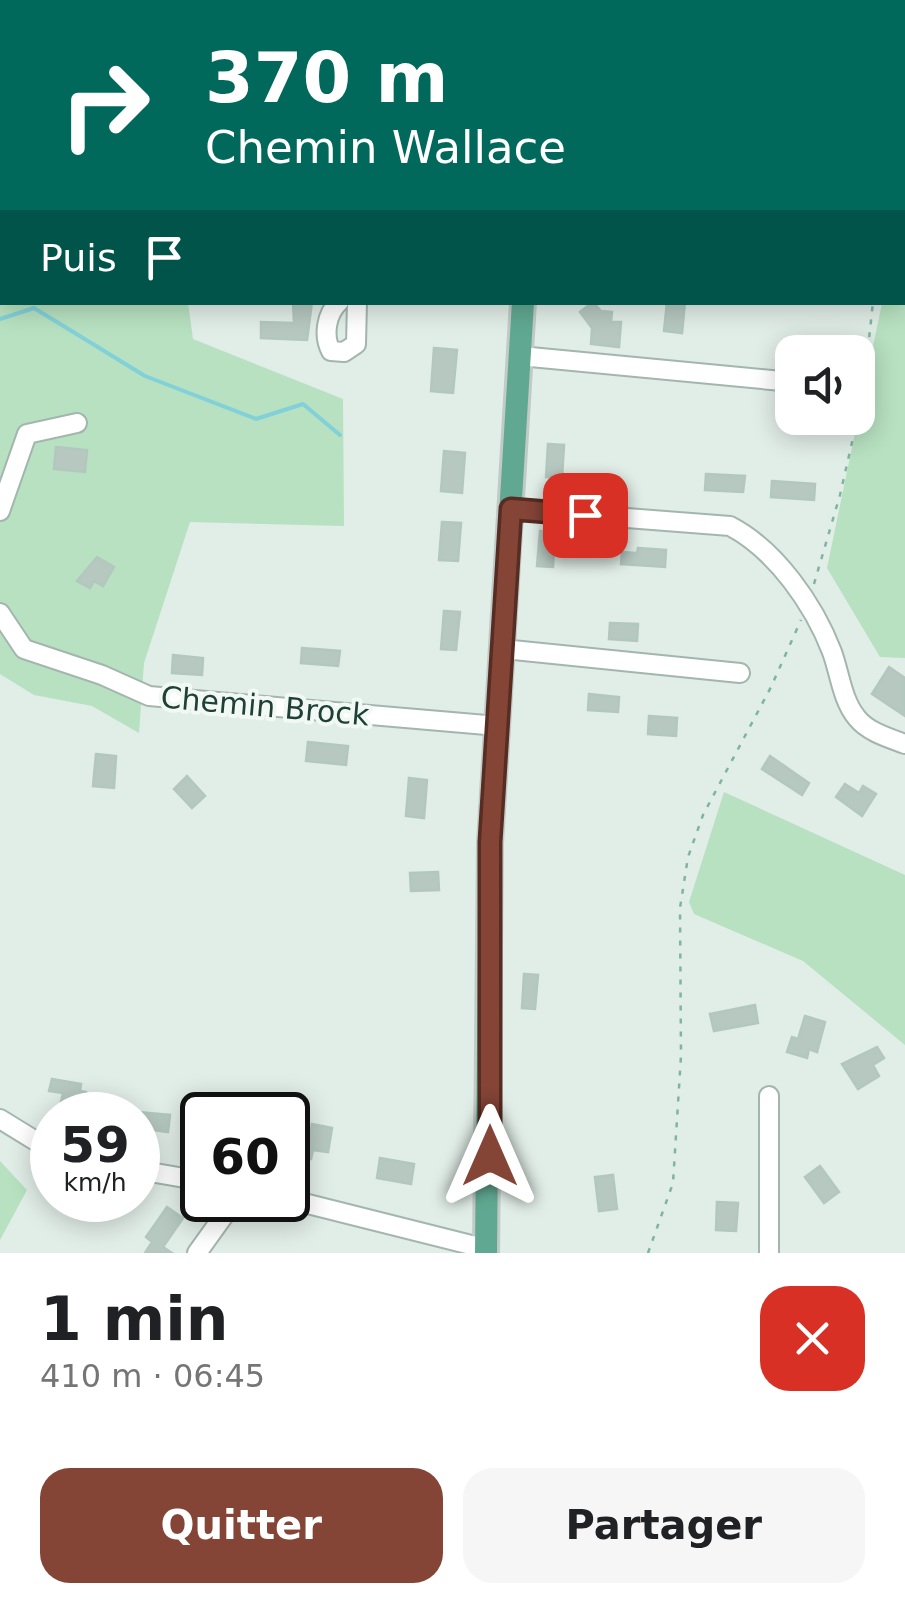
<!DOCTYPE html>
<html lang="fr">
<meta charset="utf-8">
<style>
body{margin:0;font-family:"DejaVu Sans",sans-serif;background:#f6f6f6;color:#202124;height:100vh;display:flex;flex-direction:column;font-size:38px;white-space:nowrap}
*{box-sizing:border-box;margin:0}
p{font-size:32px;color:#757577}
.icon{flex:none;width:55px;height:55px;fill:none;stroke:currentColor;stroke-width:2;stroke-linecap:round;stroke-linejoin:round}
.map{position:relative;height:1253px;overflow:hidden}
.drawer{display:flex;flex-direction:column;background:#fff;flex:1}
.drawer>*{flex:none}
.top-card{position:absolute;left:0px;top:0px;width:905px;height:305px;box-shadow:0 5px 25px #0003;background:#00695c;color:#fff;overflow:hidden}
.controls{position:absolute;left:775px;top:335px;display:grid;gap:20px}
.controls a{display:grid;place-items:center;width:100px;height:100px;border-radius:20px;background:#fff;box-shadow:0 5px 25px #0003;font-size:50px}
.speed{position:absolute;left:30px;top:1092px;display:flex;gap:20px;font-size:50px;font-weight:700;text-align:center}
.speed>*{display:grid;place-content:center;width:130px;height:130px;border-radius:50%;background:#fff;box-shadow:0 5px 25px #0003;line-height:1}
.speed small{font-size:25px;font-weight:400}
.speed .limit{border:5px solid #111;border-radius:15px;background:#fff;color:#111}
.pin{position:absolute;display:grid;place-items:center;width:85px;height:85px;color:#fff;margin:-42px;border-radius:20px;box-shadow:0 5px 15px #0006}
.me{position:absolute;width:110px;margin:-55px;rotate:0deg;stroke-linejoin:round;filter:drop-shadow(0 0 8px #0008)}
.turn{display:flex;align-items:center;gap:35px;height:210px;padding:0 40px;font-size:45px}
.turn .icon{width:130px;height:130px;stroke-width:2.5}
.turn b{display:block;font-size:70px;line-height:85px}
.then{display:flex;align-items:center;height:95px;padding:0 40px;background:#0003;gap:20px;font-size:38px}
.round{display:grid;place-items:center;flex:none;width:105px;height:105px;border-radius:30px;background:#f6f6f6}
.headline{display:flex;align-items:center;justify-content:space-between;height:170px;padding:0 40px}
h1{font-size:60px;font-weight:700;line-height:75px}
.cta{display:flex;gap:20px;margin-top:auto;padding:20px 40px}
.cta a{flex:1;height:115px;border-radius:30px;background:#844436;color:#fff;font-size:40px;font-weight:700;line-height:115px;text-align:center}
.cta a+a{background:#f6f6f6;color:#202124}
.map>svg:first-child{display:block}
.green{fill:#b7e1c0}
.lines{fill:none;stroke-linecap:round;stroke-linejoin:round}
.stream{stroke:#82d1d9;stroke-width:4}
.building{fill:#b6c8c0;stroke:#b2c8be;stroke-width:2.5}
.minor-casing{stroke:#a3b6ae;stroke-width:22}
.major-casing{stroke:#c0cac6;stroke-width:28}
.path{stroke:#7eb5a0;stroke-width:2.5;stroke-dasharray:5 8;stroke-linecap:butt}
.minor{stroke:#fff;stroke-width:18}
.major{stroke:#60a891;stroke-width:22}
.route-casing{stroke:#562c23;stroke-width:25}
.route{stroke:#844436;stroke-width:18}
.labels{text-anchor:middle;dominant-baseline:central;stroke-width:8;stroke-linejoin:round;paint-order:stroke}
.street-label{font-size:30px;fill:#1f4035;stroke:#f2f9f5}
</style>
<div class="map">
<svg width="905" height="1253" viewBox="0 0 905 1253">
<rect width="100%" height="100%" fill="#e1ede7"/>
<!-- green -->
<path class="green" d="M 0,0 L 27,0 L 2,2 L 2,302 L 188,303 L 193,339 L 343,399 L 344,526 L 190,522 L 144,663 L 139,733 L 92,706 L 34,695 L 0,674 Z
M 905,193 L 905,658 L 880,657 L 827,568 L 882,303 L 902,302 Z
M 724,792 L 905,875 L 905,1045 L 803,961 L 694,914 L 689,902 Z
M 0,1161 L 27,1190 L 0,1240 Z"/>
<g class="lines">
<!-- stream -->
<path class="stream" d="M 0,319 L 34,308 L 145,376 L 256,419 L 303,404 L 340,435"/>
</g>
<!-- building -->
<path class="building" d="M 293,302 L 312,302 L 307,340 L 261,338 L 261,322 L 294,323 Z
M 593,302 L 601,311 L 612,312 L 611,322 L 621,322 L 619,347 L 591,344 L 592,328 L 580,312 Z
M 667,302 L 685,302 L 682,333 L 664,331 Z
M 434,348 L 457,350 L 453,393 L 431,391 Z
M 548,444 L 564,445 L 562,478 L 546,477 Z
M 56,447 L 87,450 L 85,472 L 54,469 Z
M 444,451 L 465,453 L 462,493 L 441,491 Z
M 706,474 L 745,476 L 743,492 L 705,490 Z
M 772,481 L 815,484 L 814,500 L 771,497 Z
M 442,522 L 461,523 L 458,561 L 439,560 Z
M 540,531 L 555,532 L 553,567 L 537,566 Z
M 638,548 L 666,550 L 665,567 L 621,564 L 622,552 L 637,553 Z
M 97,557 L 114,567 L 103,586 L 94,581 L 90,588 L 77,581 Z
M 444,611 L 460,612 L 456,650 L 441,649 Z
M 610,623 L 638,624 L 637,641 L 609,639 Z
M 302,648 L 340,651 L 338,666 L 301,663 Z
M 173,655 L 203,658 L 202,675 L 172,673 Z
M 889,667 L 905,678 L 905,716 L 872,694 Z
M 589,694 L 619,697 L 618,712 L 588,710 Z
M 649,716 L 677,718 L 676,736 L 648,734 Z
M 308,742 L 348,746 L 346,765 L 306,761 Z
M 96,754 L 116,756 L 114,788 L 93,786 Z
M 770,756 L 809,783 L 802,795 L 762,769 Z
M 187,776 L 205,796 L 192,808 L 174,789 Z
M 409,778 L 427,780 L 424,818 L 406,816 Z
M 845,784 L 859,793 L 863,786 L 876,794 L 862,816 L 836,797 Z
M 438,872 L 439,890 L 411,891 L 410,873 Z
M 524,974 L 538,975 L 535,1009 L 522,1008 Z
M 755,1005 L 758,1023 L 714,1031 L 710,1014 Z
M 805,1016 L 825,1022 L 817,1052 L 809,1049 L 807,1058 L 787,1052 L 792,1037 L 798,1039 Z
M 877,1047 L 884,1058 L 873,1065 L 879,1076 L 858,1089 L 842,1064 Z
M 52,1079 L 81,1084 L 80,1091 L 86,1092 L 83,1110 L 60,1106 L 63,1093 L 49,1091 Z
M 138,1112 L 170,1115 L 168,1132 L 138,1128 Z
M 312,1124 L 332,1128 L 328,1152 L 313,1150 L 311,1159 L 297,1156 L 300,1139 L 309,1140 Z
M 380,1158 L 414,1164 L 411,1184 L 377,1178 Z
M 820,1166 L 839,1192 L 824,1203 L 805,1177 Z
M 613,1175 L 617,1209 L 599,1211 L 595,1177 Z
M 717,1202 L 738,1203 L 736,1231 L 716,1230 Z
M 167,1207 L 183,1218 L 163,1247 L 172,1253 L 145,1253 L 152,1242 L 146,1237 Z"/>
<g class="lines">
<!-- minor casing -->
<g class="minor-casing">
<path id="minor" d="M 751,2 L 751,0
M 902,65 L 905,66
M 339,302 C 326,314 323,336 331,351 L 344,352 L 356,344 L 357,302
M 520,356 L 792,382
M 858,388 L 864,389
M 511,509 L 730,526 C 776,550 814,605 832,652 C 840,674 842,700 857,718 C 868,732 889,738 905,744
M 0,511 L 27,434 L 77,423
M 0,613 L 24,649 L 102,675 L 149,696 L 498,726
M 503,649 L 740,673
M 0,1119 L 52,1151
M 138,1170 L 202,1181
M 288,1199 L 487,1249
M 197,1253 L 235,1200
M 769,1253 L 769,1096"/>
</g>
<!-- major casing -->
<g class="major-casing">
<path id="major" d="M 542,2 L 542,0
M 486,1253 L 490,843 L 523,302"/>
</g>
<!-- path -->
<path class="path" d="M 865,376 L 873,302
M 814,584 L 840,495 L 861,403
M 648,1253 L 673,1183 L 681,1056 L 680,908 L 688,857 L 703,815 L 771,687 L 801,620"/>
<!-- minor -->
<use href="#minor" class="minor"/>
<!-- major -->
<use href="#major" class="major"/>
</g>
<g class="lines">
<!-- route casing -->
<g class="route-casing">
<path id="route" d="M 490,1156 L 490,842 L 511,509 L 585,515"/>
</g>
<!-- route -->
<use href="#route" class="route"/>
</g>
<g class="labels">
<!-- street labels -->
<g class="street-label">
<text transform="translate(265 706) rotate(5)">Chemin Brock</text>
</g>
</g>
</svg>
<div class="controls">
<a><svg class="icon" aria-label="sound" viewBox="0 0 24 24"><path d="M4 9h4l5-4v14l-5-4H4zM17 9q2 3 0 6"/></svg></a>
</div>
<div class="speed"><div>59<small>km/h</small></div><div class="limit">60</div></div>
<div class="pin" style="left:585px;top:515px;background:#d93025"><svg class="icon" aria-label="arrive" viewBox="0 0 24 24"><path d="M6 21V4h12l-3 4 3 4H6"/></svg></div>
<svg class="me" style="left:490px;top:1156px" viewBox="-20 -20 40 40"><path d="M0-17L14 15 0 8-14 15z" fill="#844436" stroke="#fff" stroke-width="4"/></svg>
<div class="top-card">
<div class="turn"><svg class="icon" aria-label="right" viewBox="0 0 24 24"><path d="M7 20v-9h11M14 6l5 5-5 5"/></svg><div><b>370 m</b>Chemin Wallace</div></div>
<div class="then">Puis<svg class="icon" aria-label="arrive" viewBox="0 0 24 24"><path d="M6 21V4h12l-3 4 3 4H6"/></svg></div>
</div>
</div>
<section class="drawer">
<div class="headline"><div><h1>1 min</h1><p>410 m · 06:45</p></div><a class="round" style="background:#d93025;color:#fff"><svg class="icon" aria-label="close" viewBox="0 0 24 24"><path d="M6 6l12 12M18 6L6 18"/></svg></a></div>
<div class="cta"><a>Quitter</a><a>Partager</a></div>
</section>
